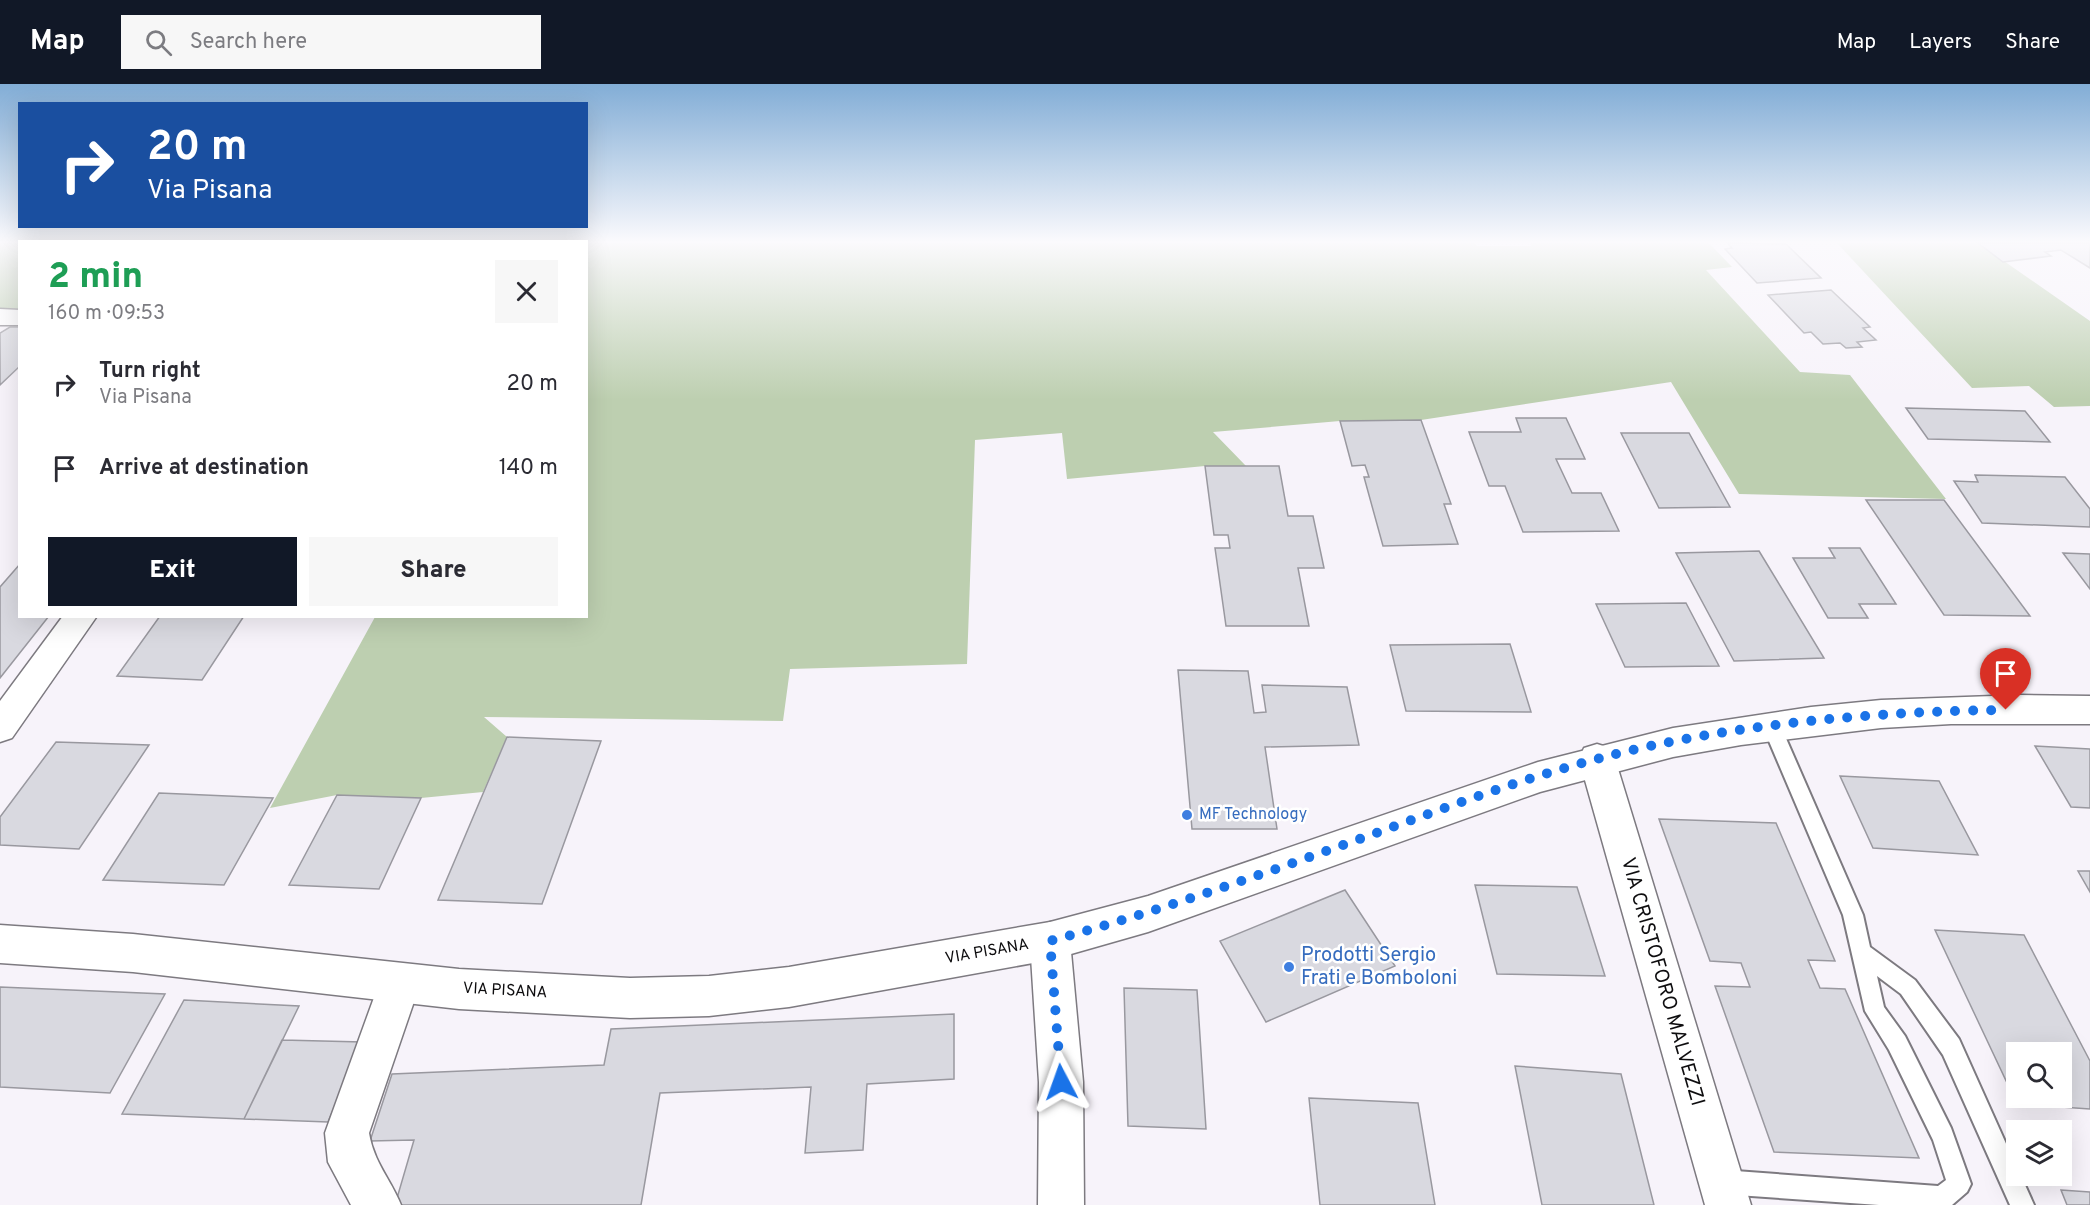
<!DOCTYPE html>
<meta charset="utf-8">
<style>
body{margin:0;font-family:Overpass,sans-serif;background:#f7f7f7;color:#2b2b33;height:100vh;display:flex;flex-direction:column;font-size:22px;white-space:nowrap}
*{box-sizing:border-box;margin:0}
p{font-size:20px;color:#7c7c81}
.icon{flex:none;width:33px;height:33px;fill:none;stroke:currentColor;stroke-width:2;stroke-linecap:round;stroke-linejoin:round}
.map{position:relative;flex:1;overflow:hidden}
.details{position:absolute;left:18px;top:156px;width:570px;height:378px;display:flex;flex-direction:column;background:#fff;border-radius:0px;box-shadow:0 6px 24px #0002}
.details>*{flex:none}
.banner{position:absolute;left:18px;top:18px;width:570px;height:126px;border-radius:0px;box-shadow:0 6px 24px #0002;background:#1a4fa0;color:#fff;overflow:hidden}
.fabs{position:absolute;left:2006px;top:958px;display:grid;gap:12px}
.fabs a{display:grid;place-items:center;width:66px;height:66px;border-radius:0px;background:#fff;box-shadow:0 6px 24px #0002;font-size:30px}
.pin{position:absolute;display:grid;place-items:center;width:51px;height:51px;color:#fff;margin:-62px -26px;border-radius:50% 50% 50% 0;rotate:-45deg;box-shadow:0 0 6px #0007}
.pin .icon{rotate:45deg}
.me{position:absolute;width:66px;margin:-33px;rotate:356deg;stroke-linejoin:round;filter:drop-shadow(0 0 4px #0008)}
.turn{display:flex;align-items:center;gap:21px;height:126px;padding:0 30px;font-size:27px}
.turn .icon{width:78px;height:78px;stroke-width:2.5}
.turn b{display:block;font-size:42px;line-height:51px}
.round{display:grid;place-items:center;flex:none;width:63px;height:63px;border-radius:0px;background:#f7f7f7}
.headline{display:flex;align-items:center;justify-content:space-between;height:102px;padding:0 30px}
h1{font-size:36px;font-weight:800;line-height:45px;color:#1e9e55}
.action{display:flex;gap:12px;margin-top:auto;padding:12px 30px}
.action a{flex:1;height:69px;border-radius:0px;background:#111827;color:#fff;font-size:24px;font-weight:800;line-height:69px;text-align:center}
.action a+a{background:#f7f7f7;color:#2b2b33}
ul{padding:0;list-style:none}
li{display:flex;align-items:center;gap:18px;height:84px;padding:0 30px}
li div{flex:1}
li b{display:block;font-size:22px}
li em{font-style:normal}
header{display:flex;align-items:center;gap:36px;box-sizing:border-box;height:84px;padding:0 30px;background:#111827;color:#fff}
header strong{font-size:28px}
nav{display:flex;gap:33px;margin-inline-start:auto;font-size:21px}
.search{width:420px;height:54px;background:#f7f7f7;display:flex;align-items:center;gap:15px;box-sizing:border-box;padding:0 21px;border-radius:0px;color:#7c7c81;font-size:22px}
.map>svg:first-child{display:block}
.green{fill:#bdcfb0}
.building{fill:#d9d9e0;stroke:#99989f;stroke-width:1.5;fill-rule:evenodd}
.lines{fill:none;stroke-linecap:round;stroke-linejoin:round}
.service-casing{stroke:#7d7a80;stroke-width:4}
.minor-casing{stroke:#7d7a80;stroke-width:3}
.secondary-casing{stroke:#7d7a80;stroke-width:3}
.service{fill:#fff;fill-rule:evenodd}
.minor{fill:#fff;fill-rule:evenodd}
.secondary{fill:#fff;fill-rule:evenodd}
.route{stroke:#1a73e8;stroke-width:10;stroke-dasharray:0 18}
.shop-dot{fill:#3f7fe0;stroke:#fff;stroke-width:2}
.labels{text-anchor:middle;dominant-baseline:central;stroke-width:5;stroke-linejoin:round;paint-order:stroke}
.shop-label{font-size:16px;fill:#366cbe;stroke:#fff;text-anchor:start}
.street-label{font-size:16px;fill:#0e0d0f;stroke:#fff}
.near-shop-label{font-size:20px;fill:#366cbe;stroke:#fff;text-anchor:start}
.near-street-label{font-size:20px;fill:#0e0d0f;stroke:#fff}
</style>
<header>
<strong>Map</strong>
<div class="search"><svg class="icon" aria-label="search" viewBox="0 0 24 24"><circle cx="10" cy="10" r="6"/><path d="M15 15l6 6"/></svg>Search here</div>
<nav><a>Map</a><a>Layers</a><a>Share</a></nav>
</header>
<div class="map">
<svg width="2090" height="1121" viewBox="0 0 2090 1121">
<rect width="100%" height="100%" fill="#f7f3fa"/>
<!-- green -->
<path class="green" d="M 0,159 L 19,159 L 19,225 L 0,224 Z
M 587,159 L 1475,159 L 1477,162 L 1531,162 L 1530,159 L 1709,159 L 1732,183 L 1706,186 L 1800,288 L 1850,291 L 1946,415 L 1739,410 L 1671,298 L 1421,336 L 1340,337 L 1213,348 L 1246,382 L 1205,382 L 1067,395 L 1062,349 L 975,356 L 967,580 L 790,585 L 783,637 L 484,633 L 507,653 L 483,708 L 421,714 L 337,711 L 270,724 L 375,533 L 586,532 Z
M 1837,159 L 1978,159 L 2090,237 L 2090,322 L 2054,323 L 2029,302 L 1972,304 Z"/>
<!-- building -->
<path class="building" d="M 1727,159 L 1786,160 L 1821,194 L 1757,199 L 1725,165 L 1732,164 Z
M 1978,159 L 2090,159 L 2090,184 L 2061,166 L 2045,168 L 2051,172 L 2003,178 Z
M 1831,206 L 1870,243 L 1863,244 L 1876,256 L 1857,258 L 1862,263 L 1846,264 L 1840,259 L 1823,260 L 1811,248 L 1804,249 L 1768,211 Z
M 10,243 L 20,243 L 20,282 L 0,301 L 0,249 Z
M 1906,324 L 2025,327 L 2050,358 L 1928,355 Z
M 1516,334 L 1566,334 L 1585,375 L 1556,375 L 1572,409 L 1601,409 L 1619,447 L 1523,448 L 1505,402 L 1489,402 L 1469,348 L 1521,348 Z
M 1421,336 L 1451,420 L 1444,420 L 1458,460 L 1383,462 L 1364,393 L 1369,393 L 1365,381 L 1352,382 L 1340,337 Z
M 1621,349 L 1689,349 L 1730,423 L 1659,424 Z
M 1205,382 L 1279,382 L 1288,432 L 1313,432 L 1324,484 L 1298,484 L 1309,542 L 1226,542 L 1215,464 L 1230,464 L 1228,451 L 1214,451 Z
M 1975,391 L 2065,393 L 2090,425 L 2090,443 L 1982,439 L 1954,397 L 1978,398 Z
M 1866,416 L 1944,416 L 2030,532 L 1944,531 Z
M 1829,464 L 1860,464 L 1896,520 L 1859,520 L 1868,534 L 1828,534 L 1793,474 L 1835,474 Z
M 1759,467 L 1824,574 L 1734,577 L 1676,469 Z
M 2063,469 L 2090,470 L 2090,505 Z
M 20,480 L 20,532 L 49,532 L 0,594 L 0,503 Z
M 1686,519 L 1719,582 L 1625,583 L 1596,520 Z
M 160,532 L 244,532 L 202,596 L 117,592 Z
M 1510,560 L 1531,628 L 1406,627 L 1390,561 Z
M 1178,586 L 1248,587 L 1254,629 L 1266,628 L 1262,601 L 1347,603 L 1359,661 L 1265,663 L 1277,745 L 1192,745 Z
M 507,653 L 601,657 L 542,820 L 438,816 Z
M 56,658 L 149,661 L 79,765 L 0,761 L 0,733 Z
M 2035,662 L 2090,665 L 2090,724 L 2071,723 Z
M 1840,692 L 1939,697 L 1978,771 L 1873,764 Z
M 159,709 L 273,714 L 224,801 L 103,796 Z
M 337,711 L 421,714 L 379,805 L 289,801 Z
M 1659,735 L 1776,739 L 1835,877 L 1808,876 L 1820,904 L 1845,905 L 1919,1074 L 1774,1068 L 1715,902 L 1750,903 L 1741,879 L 1710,877 Z
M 2078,787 L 2090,787 L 2090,808 Z
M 1475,801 L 1577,803 L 1605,892 L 1497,890 Z
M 1345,806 L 1395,882 L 1266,938 L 1220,857 Z
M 1935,846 L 2024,851 L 2090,977 L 2090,1025 L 2017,1020 ZM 2016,969 L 2061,969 L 2061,1014 L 2016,1014 Z
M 0,903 L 165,910 L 110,1009 L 0,1003 Z
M 1124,904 L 1197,906 L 1206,1045 L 1128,1042 Z
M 184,916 L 299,922 L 244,1035 L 122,1030 Z
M 954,930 L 954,995 L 867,1000 L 863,1066 L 805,1069 L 811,1003 L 660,1009 L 641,1121 L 395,1121 L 414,1056 L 370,1057 L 392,990 L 604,981 L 611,945 Z
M 282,956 L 362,958 L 328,1038 L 244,1035 Z
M 1515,982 L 1621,990 L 1654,1121 L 1542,1121 Z
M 1309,1014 L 1418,1019 L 1435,1121 L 1320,1121 Z
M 2061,1106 L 2090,1108 L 2090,1121 L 2067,1121 Z"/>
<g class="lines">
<!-- service casing -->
<g class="service-casing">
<path id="service" d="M 1772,636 L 1778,638 L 1781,643 L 1863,831 L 1870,863 L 1915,896 L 1959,955 L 2016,1082 L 2016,1092 L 2021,1092 L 2034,1121 L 2010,1121 L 1943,971 L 1901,910 L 1877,892 L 1884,923 L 1905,952 L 1951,1044 L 1971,1100 L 1967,1108 L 1952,1121 L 1879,1121 L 1722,1110 L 1714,1106 L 1710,1098 L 1714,1090 L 1722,1086 L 1938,1102 L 1946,1096 L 1933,1056 L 1889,966 L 1865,927 L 1843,831 L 1763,643 L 1766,638 Z"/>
</g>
<!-- minor casing -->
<g class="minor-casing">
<path id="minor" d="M 0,225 L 20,226 L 20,241 L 0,241 Z
M 63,532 L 97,532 L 12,654 L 0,658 L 0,617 Z
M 1597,660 L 1610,664 L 1615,675 L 1751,1121 L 1705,1121 L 1579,675 L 1584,664 Z
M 1050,838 L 1064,844 L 1070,857 L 1083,998 L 1084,1121 L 1038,1121 L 1039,998 L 1030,857 L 1036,844 Z
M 399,880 L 414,886 L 420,900 L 369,1049 C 374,1079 390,1094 401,1121 L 351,1121 L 328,1078 L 325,1049 L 384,886 Z"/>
</g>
<!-- secondary casing -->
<g class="secondary-casing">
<path id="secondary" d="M 2021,611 L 2090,612 L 2090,640 L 1951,640 L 1881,644 L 1741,661 L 1673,673 L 1540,708 L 1148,848 L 1050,876 L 789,923 L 709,932 L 630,934 L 459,925 L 133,888 L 0,879 L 0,841 L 133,850 L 459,885 L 630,894 L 709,892 L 789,883 L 1050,838 L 1148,812 L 1538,678 L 1673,644 L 1811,623 L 1881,616 Z"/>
</g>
<!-- service -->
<use href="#service" class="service"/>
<!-- minor -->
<use href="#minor" class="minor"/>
<!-- secondary -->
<use href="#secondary" class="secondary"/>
</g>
<!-- sky -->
<linearGradient id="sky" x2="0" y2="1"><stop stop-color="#82add6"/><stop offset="0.5" stop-color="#fbfafd"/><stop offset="1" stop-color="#fbfafd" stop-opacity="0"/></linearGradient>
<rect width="2090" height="316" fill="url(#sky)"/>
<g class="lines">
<!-- route -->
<path class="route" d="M 1061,998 L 1050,857 C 1149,830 1246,796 1343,761 C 1427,731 1510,698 1597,675 C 1722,641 1876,627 2006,626"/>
</g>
<!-- markers -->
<g class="shop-dot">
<circle cx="1187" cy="731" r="6"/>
<circle cx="1289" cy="883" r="6"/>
</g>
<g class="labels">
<!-- shop labels -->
<g class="shop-label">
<text x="1199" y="731">MF Technology</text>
</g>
<!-- street labels -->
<g class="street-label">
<text transform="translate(987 868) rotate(-10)">VIA PISANA</text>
<text transform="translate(505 907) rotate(3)">VIA PISANA</text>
</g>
<!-- near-shop labels -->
<g class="near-shop-label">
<text x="1301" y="872">Prodotti Sergio<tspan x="1301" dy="23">Frati e Bomboloni</tspan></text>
</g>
<!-- near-street labels -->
<g class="near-street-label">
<text transform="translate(1662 898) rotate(74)">VIA CRISTOFORO MALVEZZI</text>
</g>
</g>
</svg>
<div class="fabs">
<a><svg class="icon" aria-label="search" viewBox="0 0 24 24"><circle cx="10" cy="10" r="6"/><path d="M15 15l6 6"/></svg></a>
<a><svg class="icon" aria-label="layers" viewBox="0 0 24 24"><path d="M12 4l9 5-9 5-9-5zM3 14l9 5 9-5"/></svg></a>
</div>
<div class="pin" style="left:2006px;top:626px;background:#d93025"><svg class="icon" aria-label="arrive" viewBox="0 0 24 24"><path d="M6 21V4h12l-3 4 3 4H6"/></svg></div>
<svg class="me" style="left:1061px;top:998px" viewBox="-20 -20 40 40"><path d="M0-17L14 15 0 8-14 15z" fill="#1a73e8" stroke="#fff" stroke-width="4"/></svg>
<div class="banner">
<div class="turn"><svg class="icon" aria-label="right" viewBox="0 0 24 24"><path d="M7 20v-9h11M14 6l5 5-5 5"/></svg><div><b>20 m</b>Via Pisana</div></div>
</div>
<section class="details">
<div class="headline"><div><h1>2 min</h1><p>160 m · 09:53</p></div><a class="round"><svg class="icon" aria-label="close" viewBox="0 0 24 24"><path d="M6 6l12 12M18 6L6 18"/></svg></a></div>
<ul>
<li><svg class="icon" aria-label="right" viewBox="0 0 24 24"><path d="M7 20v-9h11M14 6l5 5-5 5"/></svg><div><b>Turn right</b><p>Via Pisana</p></div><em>20 m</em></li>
<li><svg class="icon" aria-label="arrive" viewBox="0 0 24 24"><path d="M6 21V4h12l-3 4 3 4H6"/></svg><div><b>Arrive at destination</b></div><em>140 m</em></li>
</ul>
<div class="action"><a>Exit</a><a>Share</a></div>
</section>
</div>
